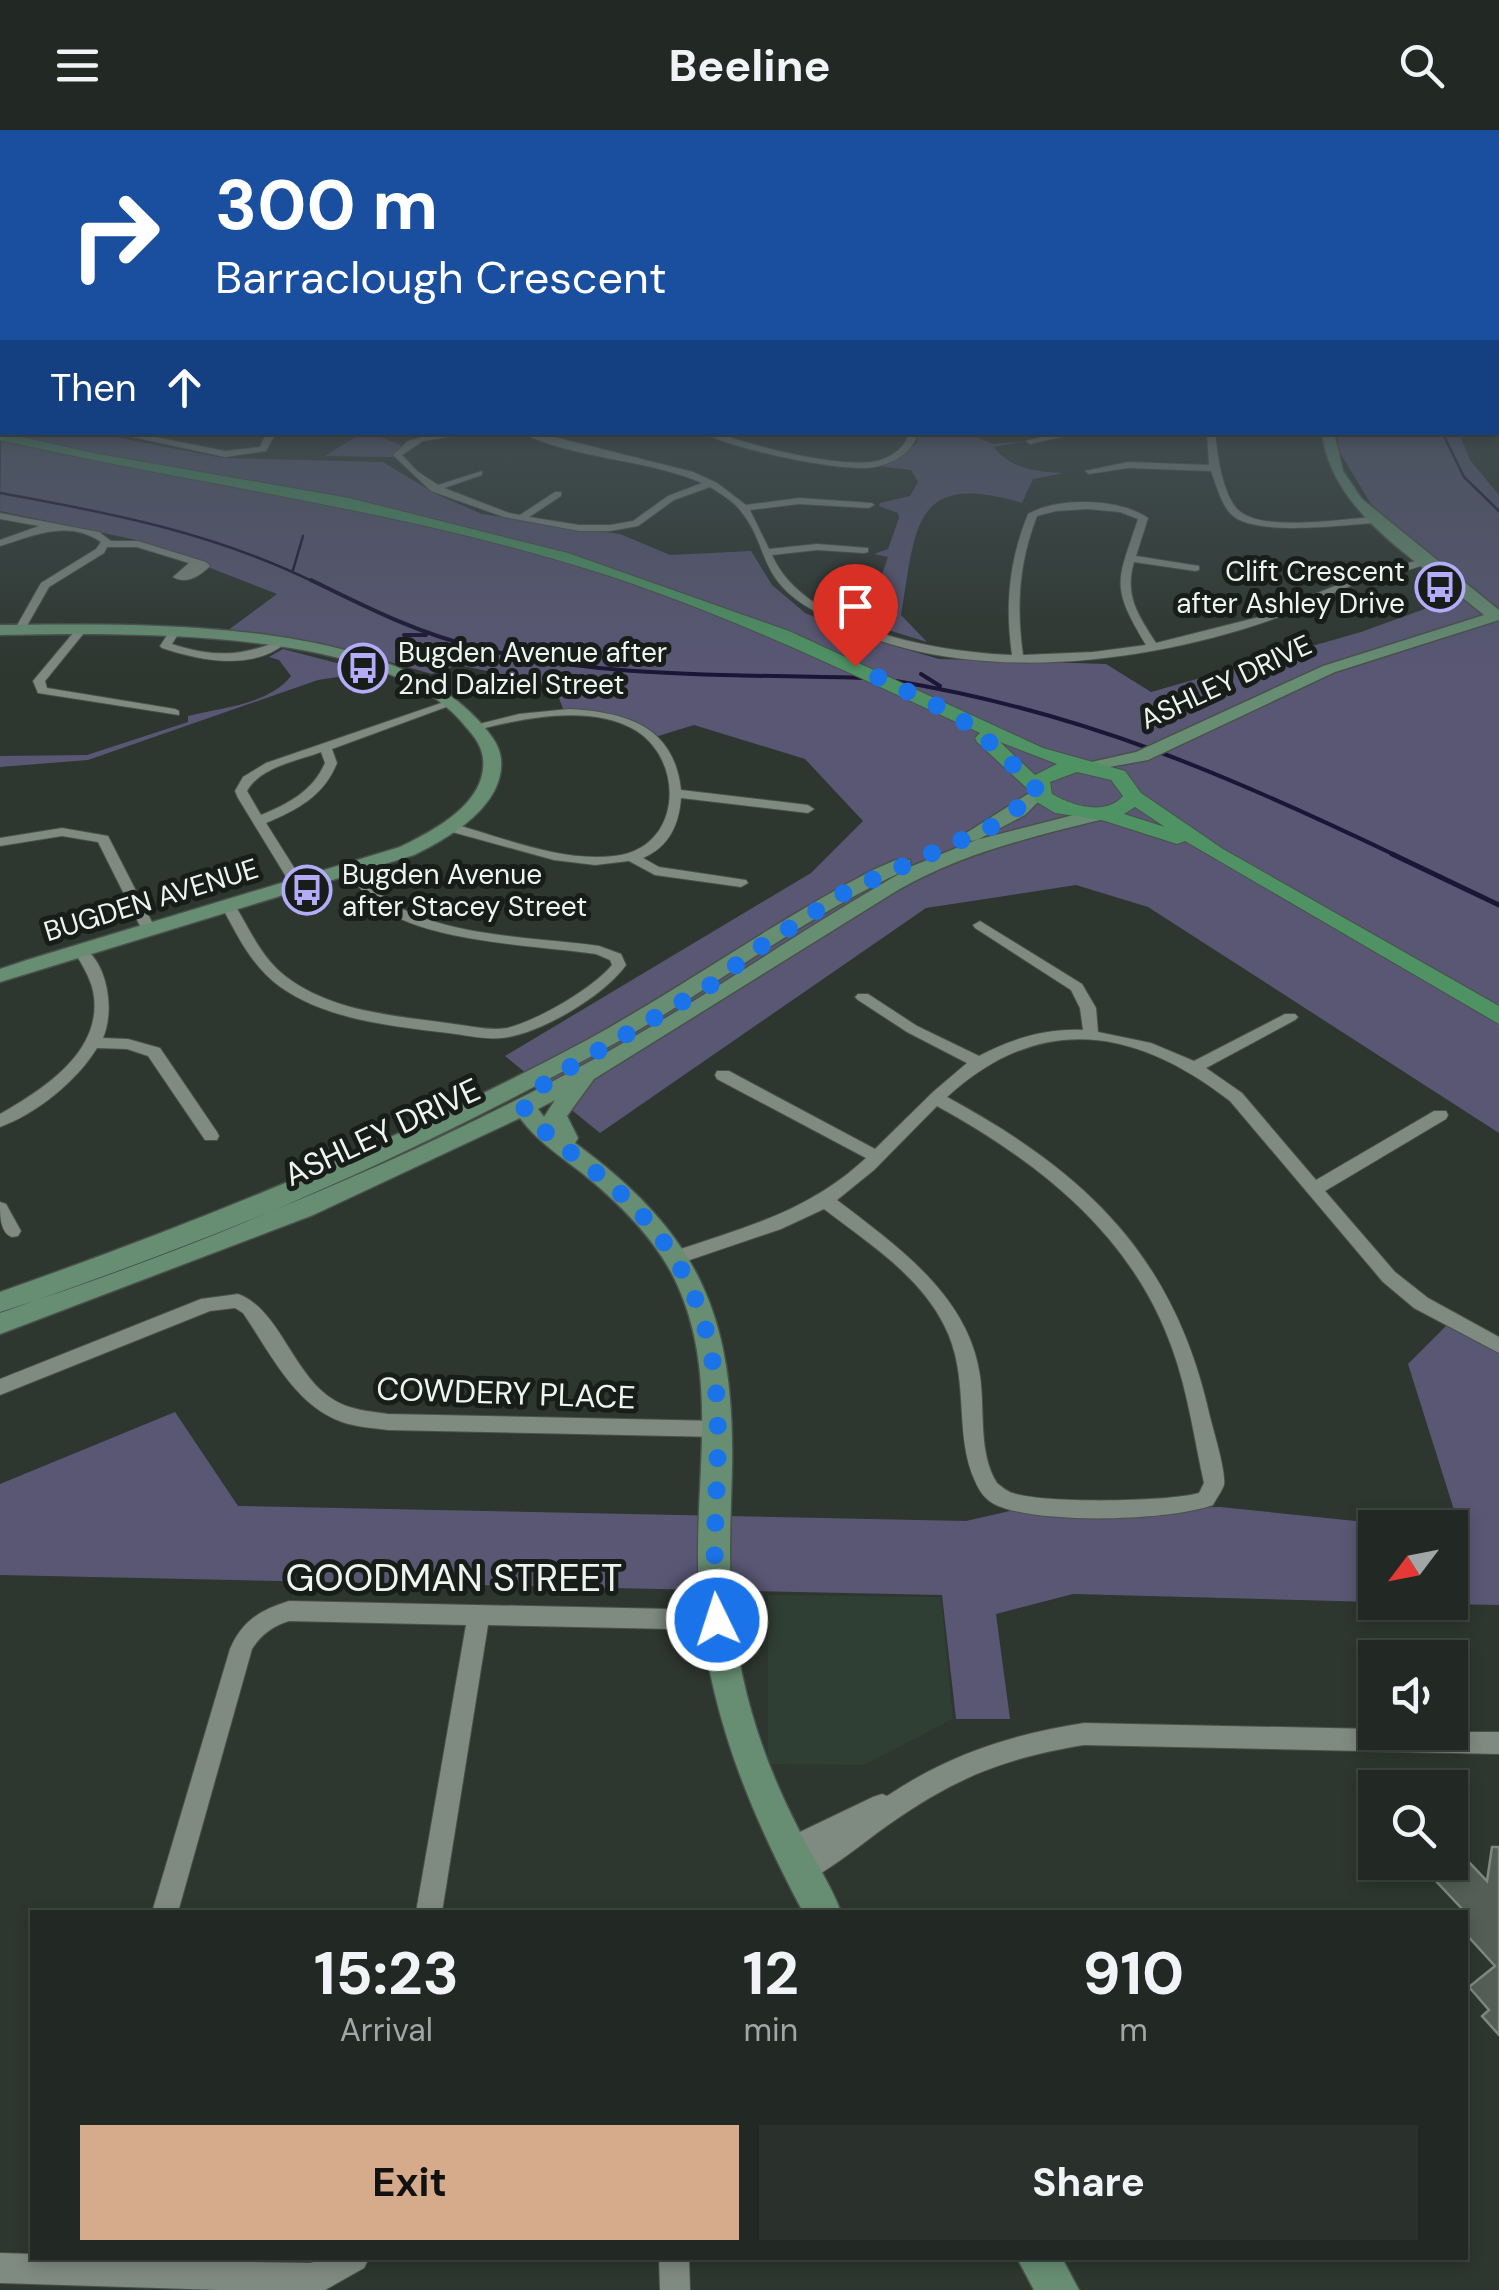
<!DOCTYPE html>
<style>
body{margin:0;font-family:"DM Sans",sans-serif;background:#2a302b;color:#f1f3f6;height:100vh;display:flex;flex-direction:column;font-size:38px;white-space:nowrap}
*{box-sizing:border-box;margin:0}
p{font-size:32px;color:#a2a6a6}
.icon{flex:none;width:55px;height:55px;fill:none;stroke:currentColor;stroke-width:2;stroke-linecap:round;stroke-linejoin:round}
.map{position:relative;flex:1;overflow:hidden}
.drawer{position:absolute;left:30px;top:1780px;width:1438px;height:350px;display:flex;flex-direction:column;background:#222823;border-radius:0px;box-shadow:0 5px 15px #0003,0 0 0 2px #3f4441}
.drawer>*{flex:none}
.guide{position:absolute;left:0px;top:0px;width:1500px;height:305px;box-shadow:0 5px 15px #0003,0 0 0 2px #3f4441;background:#1a4fa0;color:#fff;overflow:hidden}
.needle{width:65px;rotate:238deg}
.fabs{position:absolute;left:1358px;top:1380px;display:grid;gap:20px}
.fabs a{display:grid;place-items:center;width:110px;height:110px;border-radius:0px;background:#222823;box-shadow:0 5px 15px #0003,0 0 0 2px #3f4441;font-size:50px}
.pin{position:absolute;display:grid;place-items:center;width:85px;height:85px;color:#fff;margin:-102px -42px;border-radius:50% 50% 50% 0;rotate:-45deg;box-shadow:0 0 10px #0007}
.pin .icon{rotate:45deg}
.me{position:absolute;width:110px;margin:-55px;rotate:356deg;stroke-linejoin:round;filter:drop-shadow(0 0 8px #0008)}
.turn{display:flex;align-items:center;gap:35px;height:210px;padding:0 50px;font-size:45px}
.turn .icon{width:130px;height:130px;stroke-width:2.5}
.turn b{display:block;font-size:70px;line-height:85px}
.then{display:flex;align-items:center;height:95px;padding:0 50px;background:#0003;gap:20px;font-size:38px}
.eta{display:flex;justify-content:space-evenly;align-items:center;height:170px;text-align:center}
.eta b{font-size:60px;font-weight:700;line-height:70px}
.button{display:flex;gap:20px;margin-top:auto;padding:20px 50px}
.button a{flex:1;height:115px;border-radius:0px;background:#d6ab8b;color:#111;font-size:40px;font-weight:700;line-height:115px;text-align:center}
.button a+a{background:#2a302b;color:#f1f3f6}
header{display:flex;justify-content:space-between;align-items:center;height:130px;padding:0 50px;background:#222823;font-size:45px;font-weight:700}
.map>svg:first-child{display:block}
.built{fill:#303f33}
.green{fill:#5a5775}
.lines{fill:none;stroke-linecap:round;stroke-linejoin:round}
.stream-far2{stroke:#1b1536;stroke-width:2.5}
.stream-far1{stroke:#1b1536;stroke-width:4}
.stream{stroke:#1b1536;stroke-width:5}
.building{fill:#545e56;stroke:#7e8880;stroke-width:2.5}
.street-casing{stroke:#49514b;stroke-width:2}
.secondary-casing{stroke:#49514b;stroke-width:3}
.primary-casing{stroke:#49514b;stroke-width:2}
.street{fill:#7f8a81;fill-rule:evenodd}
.secondary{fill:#678e73;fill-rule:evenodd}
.primary{fill:#4f9365;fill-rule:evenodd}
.route{stroke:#1a73e8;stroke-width:18;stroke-dasharray:0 32.4}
.labels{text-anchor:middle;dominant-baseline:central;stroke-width:10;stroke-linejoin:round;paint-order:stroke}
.far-poi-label{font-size:28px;fill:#eef4ef;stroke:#191d19;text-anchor:start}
.far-street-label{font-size:28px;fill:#eef4ef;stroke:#191d19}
.street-label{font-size:32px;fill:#eef4ef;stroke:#191d19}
.near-street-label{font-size:38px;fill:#eef4ef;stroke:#191d19}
</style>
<header><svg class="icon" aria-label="menu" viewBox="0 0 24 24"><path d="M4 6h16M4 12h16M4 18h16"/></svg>Beeline<svg class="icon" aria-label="search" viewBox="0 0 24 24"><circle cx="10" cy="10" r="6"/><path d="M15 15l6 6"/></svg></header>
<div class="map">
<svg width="1499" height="2160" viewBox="0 0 1499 2160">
<rect width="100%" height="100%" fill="#2d362f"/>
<!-- built -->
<path class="built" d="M 768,1465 L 941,1467 L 953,1589 L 864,1635 L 768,1634 Z"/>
<!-- green -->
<path class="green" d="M 2,275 L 2,302 L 95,303 L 223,328 L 383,332 L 436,364 L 482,384 L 620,404 L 670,425 L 751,421 L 772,455 L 805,483 L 860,506 L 939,529 L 1106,534 L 1151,562 L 1361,502 L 1474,461 L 1378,386 L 1338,319 L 1338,303 L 1459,303 L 1470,330 L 1499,365 L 1499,1003 L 1148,777 L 1076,755 L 926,778 L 600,1003 L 505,926 L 811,743 L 863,691 L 805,629 L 694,595 L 655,607 L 617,589 L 564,581 L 554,555 L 458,535 L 432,544 L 322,513 L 227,501 L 277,464 L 141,411 L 0,381 Z
M 362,303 L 378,303 L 376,305 L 403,316 L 394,327 L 325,326 Z
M 912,303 L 966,303 L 993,314 L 1025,311 L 994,317 C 1010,339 1038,342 1064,343 L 1033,349 L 1022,373 C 912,340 916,397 901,485 L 927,512 L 843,486 L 875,464 L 888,427 L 874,424 L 888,419 L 899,388 L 898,383 L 879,376 L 880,373 L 910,366 L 918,352 L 911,340 L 877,336 L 895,330 L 918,312 Z
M 283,519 L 371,542 L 318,550 L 88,630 L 0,637 L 0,626 L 87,625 L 188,592 L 188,586 C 220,578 268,575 291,546 L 279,530 L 269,527 Z
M 1447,1195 L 1499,1213 L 1499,1475 L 1393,1473 L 1450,1472 L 1450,1401 L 1461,1402 L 1408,1234 Z
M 175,1282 L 238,1376 L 966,1391 L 1014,1380 L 1220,1377 L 1414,1397 L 1375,1398 L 1375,1472 L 1073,1464 L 996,1484 L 1010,1589 L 956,1589 L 942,1465 L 0,1445 L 0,1354 Z"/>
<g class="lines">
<!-- stream-far2 -->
<path class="stream-far2" d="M 1442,302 L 1464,347 L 1499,381
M 0,363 C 111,383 215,403 316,453
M 293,440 L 303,406"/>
<!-- stream-far1 -->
<path class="stream-far1" d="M 311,450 C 364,476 417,503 475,517 C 602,549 735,544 865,548
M 404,505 L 426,505
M 921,544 L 940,556
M 896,551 C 1082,582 1228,645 1397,726"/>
<!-- stream -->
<path class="stream" d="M 1392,724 L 1499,775"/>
</g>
<!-- building -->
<path class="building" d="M 1450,1712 L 1487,1751 L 1492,1717 L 1499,1717 L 1499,1905 L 1482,1886 L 1489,1880 L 1469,1857 L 1495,1836 L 1465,1803 L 1465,1782 L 1418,1732 L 1450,1732 Z"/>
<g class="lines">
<!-- street casing -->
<g class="street-casing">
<path id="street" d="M 110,302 L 130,302 L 225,321 L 260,317 L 267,302 L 276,302 L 266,321 L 225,327 Z
M 441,302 L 479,302 L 423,311 L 402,325 L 417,341 L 438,355 L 482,341 L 482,345 L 444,358 L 509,383 L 520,385 L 555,362 L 561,362 L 561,366 L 529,387 L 579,395 L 610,395 L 633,391 L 668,366 L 702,353 C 644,328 576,330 520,302 L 534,302 L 693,342 L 717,353 L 746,375 L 799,368 L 872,373 L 874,375 L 869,378 L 799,374 L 750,380 L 769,419 L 817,414 L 868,418 L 868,422 L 864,423 L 817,420 L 772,425 C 805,500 939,522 1012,525 C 1005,475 1009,431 1028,384 C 1058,367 1119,368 1148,388 L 1136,426 L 1199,436 L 1199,440 L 1195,441 L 1134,432 C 1124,465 1138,485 1156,513 L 1259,487 L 1359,446 L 1427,428 L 1432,431 C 1409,443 1378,445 1353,455 C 1324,466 1297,481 1268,491 C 1131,538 937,560 806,476 C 757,445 769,415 740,380 C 732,370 721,364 710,357 L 674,370 L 638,396 L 610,401 L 579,401 L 504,387 L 431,361 L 393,325 L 408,311 ZM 1088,379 L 1120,382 L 1138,389 C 1118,451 1109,454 1146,515 L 1093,522 L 1023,525 C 1016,476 1019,432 1037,386 L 1056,381 Z
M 701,302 L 715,302 C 752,316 831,336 871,332 C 887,330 902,321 908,307 L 904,302 L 914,302 L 917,306 C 910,324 894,333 875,337 C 841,343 733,319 701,302 Z
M 1062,302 L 1083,302 L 1030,314 L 1026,311 Z
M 1207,302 L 1215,302 C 1217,323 1223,371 1242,383 C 1268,401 1342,389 1374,387 L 1379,390 L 1374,393 C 1343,395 1253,407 1231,384 C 1221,374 1216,354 1211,341 L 1128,338 L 1089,344 L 1085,341 L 1128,332 L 1209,335 Z
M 0,383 L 99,402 L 111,411 L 138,411 L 206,432 L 210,436 C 200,446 186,455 173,447 L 189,433 L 137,417 L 107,417 L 104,423 L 49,457 L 24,501 L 16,501 L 15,499 L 41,453 L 96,419 L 101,412 C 68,389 33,406 0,416 L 0,410 L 39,396 L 0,389 Z
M 79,496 L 88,498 L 45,551 L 47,558 L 175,579 L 179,581 L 179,585 L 38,563 L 33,551 Z
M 175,498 L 180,501 L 172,514 C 214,528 242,526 281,510 L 286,513 C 252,541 201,531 162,518 L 160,516 L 171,499 Z
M 447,571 L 457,573 L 332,619 L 337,633 C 324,666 297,680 266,693 L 305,755 L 298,759 L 293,758 L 238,668 L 235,661 L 243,647 L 266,633 ZM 321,622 L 325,633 C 313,661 288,674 261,685 L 247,661 C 260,637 297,631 321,622 Z
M 569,579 C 625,582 674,595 681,660 L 808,675 L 814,679 L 808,683 L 681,668 C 679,695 669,717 643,728 L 659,737 L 746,750 L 748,753 L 741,757 L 655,745 L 629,731 L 595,735 L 554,730 L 445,700 L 443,697 L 450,693 C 503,707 558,732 614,726 C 682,719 686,631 635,600 C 590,574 524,588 477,600 L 471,596 L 519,584 Z
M 62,698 L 108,706 L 155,798 L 153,801 L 148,802 L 141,798 L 98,712 L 62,706 L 0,716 L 0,708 Z
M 354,735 L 359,736 C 367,749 376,762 389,771 C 443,807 535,807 599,816 L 621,824 L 626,835 C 604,866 540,904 502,908 C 484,910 466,905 448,903 C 392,896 326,890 279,856 C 251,835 237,805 221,775 L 223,772 L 233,772 C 251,801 262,831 292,851 C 339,883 399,886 454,894 C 471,896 490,901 507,898 C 538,890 592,859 612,835 L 610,830 L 596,824 C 534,815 427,813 376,775 C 364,766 356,752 347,739 Z
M 980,791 L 1082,854 L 1096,878 L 1098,902 L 1151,913 L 1194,931 L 1285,884 L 1295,884 L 1298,887 L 1295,890 L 1206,938 L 1242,963 L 1316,1050 L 1434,981 L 1446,981 L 1448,985 L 1446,989 L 1325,1061 L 1395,1142 L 1428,1168 L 1499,1207 L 1499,1223 L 1414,1178 L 1383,1152 L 1230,971 C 1135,897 1040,882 947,967 C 1087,1043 1175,1127 1210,1287 C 1214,1303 1226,1341 1224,1355 C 1222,1361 1216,1369 1213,1375 C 1170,1391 1035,1395 994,1374 C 985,1369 979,1361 975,1351 C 953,1303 971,1247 944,1195 C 919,1145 867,1112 824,1079 L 781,1099 L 675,1135 L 669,1133 L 666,1128 L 669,1123 C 742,1098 807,1083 866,1028 L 717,949 L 715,945 L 717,941 L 729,941 L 875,1019 L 933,962 L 967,933 L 907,902 L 858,870 L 855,867 L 858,864 L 868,864 L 917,896 L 979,926 C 1011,909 1046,898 1083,900 L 1080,878 L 1071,860 L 975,798 L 973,795 ZM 937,976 C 1039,1032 1132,1105 1172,1218 C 1188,1262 1194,1308 1204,1353 L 1199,1363 C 1168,1372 1038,1374 1010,1362 C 1004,1359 1002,1357 997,1353 C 978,1323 985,1280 980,1246 C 969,1166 897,1116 837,1070 L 874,1040 Z
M 80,815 C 108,831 115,880 103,908 L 128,909 L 160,918 L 217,1002 L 219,1006 L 217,1010 L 205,1010 L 148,926 L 127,919 L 97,918 C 77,951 36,984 0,997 L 0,984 C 44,959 105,920 93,861 C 90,846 80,832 73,819 Z
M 0,1072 L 6,1074 L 21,1101 L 18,1106 L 12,1107 C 0,1103 0,1085 0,1072 Z
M 238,1164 C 280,1179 293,1246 334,1270 C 350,1280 369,1281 388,1284 L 719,1291 L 726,1293 L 729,1299 L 726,1305 L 719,1307 L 388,1300 C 373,1298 356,1297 342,1292 C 294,1275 270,1222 243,1183 L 235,1178 L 210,1181 L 0,1265 L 0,1249 L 201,1169 Z
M 289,1471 L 717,1480 L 725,1483 L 728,1490 L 725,1497 L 717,1500 L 488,1495 L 442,1782 L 416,1782 L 466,1495 L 289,1491 C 272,1496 261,1505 252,1519 L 178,1782 L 152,1782 L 230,1519 C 242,1491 260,1480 289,1471 Z
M 1084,1593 L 1375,1599 L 1375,1602 L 1499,1602 L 1499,1624 L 1084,1615 C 1005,1628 957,1647 891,1693 C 862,1713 832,1740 800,1754 L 791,1750 L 787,1741 L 791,1732 L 779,1730 L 776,1721 L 779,1712 L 873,1667 L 882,1664 L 887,1666 C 948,1625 1012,1604 1084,1593 Z
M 0,2123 L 32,2124 L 32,2128 L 310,2133 L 327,2128 L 369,2128 L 364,2138 L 325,2160 L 221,2160 L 0,2153 Z
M 659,2128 L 689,2128 L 690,2160 L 660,2160 Z"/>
</g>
<!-- secondary casing -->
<g class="secondary-casing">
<path id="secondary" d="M 1322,302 L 1334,302 L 1343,341 L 1362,369 L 1499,480 L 1499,490 L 1335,542 L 1148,630 L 1087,641 L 1087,633 L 1136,622 L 1323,536 L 1484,485 C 1425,435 1331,385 1322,302 Z
M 0,495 C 133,494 384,486 479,591 C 489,603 499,613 501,629 C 505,676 449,708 414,725 L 0,852 L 0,839 L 27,830 L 400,717 C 433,701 488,673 483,628 C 481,612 470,602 460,590 C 376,496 119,503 0,505 Z
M 1039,657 L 1048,662 L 1025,685 L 979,709 L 972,711 L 963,705 Z
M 1097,679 L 1106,685 L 1104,689 C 1031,707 963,723 898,760 L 594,949 L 567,986 L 578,1008 L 575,1013 C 699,1104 735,1186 732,1339 C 730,1408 726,1476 742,1544 C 753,1596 772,1647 796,1694 C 810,1724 830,1752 841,1782 L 803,1782 C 749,1681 706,1576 699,1460 C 692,1356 722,1250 676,1152 C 656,1109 619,1073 582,1043 C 560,1026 537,1011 520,988 L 313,1085 L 0,1204 L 0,1183 C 201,1113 400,1035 587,933 C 697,874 798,801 906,740 C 805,786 716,857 619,911 C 423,1020 214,1114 0,1182 L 0,1162 C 202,1091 399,1011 587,910 C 685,856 776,790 875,739 L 896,730 L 910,730 L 910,737 L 976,710 ZM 555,970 L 544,987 L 538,979 Z
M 1017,2128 L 1062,2128 L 1079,2160 L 1034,2160 Z"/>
</g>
<!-- primary casing -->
<g class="primary-casing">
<path id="primary" d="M 0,302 L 93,323 L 349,368 L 568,423 L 789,501 L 1043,618 L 1125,641 L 1141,663 L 1223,719 L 1499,876 L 1499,894 L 1185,711 L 1177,714 L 1102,690 L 1055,683 L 1035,671 L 1031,662 L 977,612 L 975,608 L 980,603 C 841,539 702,471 554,429 C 372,376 184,352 0,310 ZM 1000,612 L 1057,634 L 1035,645 ZM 1077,642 L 1111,650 L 1123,666 C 1106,686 1072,676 1052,664 L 1050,652 ZM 1135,677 L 1165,697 L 1124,684 Z"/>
</g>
<!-- street -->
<use href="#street" class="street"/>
<!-- secondary -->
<use href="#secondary" class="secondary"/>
<!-- primary -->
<use href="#primary" class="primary"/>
</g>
<!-- sky -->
<linearGradient id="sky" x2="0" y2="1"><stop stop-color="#191e1a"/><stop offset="0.44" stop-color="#465258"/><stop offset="1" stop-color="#465258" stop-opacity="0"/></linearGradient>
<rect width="1499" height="544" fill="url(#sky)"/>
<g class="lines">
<!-- route -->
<path class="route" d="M 717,1490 C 704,1344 754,1217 648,1092 C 615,1052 571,1026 533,991 L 523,976 L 548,950 L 721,849 L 746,826 L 847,761 L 993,696 L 1039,662 L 1000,621 L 956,585 L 855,536"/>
</g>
<!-- icons -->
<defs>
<g id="bus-ring" transform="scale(2.5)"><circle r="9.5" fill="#191d19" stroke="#b4acf9" stroke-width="1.5"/><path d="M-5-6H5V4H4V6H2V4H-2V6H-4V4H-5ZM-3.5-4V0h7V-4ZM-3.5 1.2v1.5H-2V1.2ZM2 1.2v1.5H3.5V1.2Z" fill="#b4acf9"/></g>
</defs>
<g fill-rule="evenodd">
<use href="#bus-ring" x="1440" y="457"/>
<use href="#bus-ring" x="363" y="538"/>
<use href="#bus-ring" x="307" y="760"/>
</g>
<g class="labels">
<!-- far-poi labels -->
<g class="far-poi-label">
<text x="1405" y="441" text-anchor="end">Clift Crescent<tspan x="1405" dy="32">after Ashley Drive</tspan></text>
<text x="398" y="522">Bugden Avenue after<tspan x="398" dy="32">2nd Dalziel Street</tspan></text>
<text x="342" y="744">Bugden Avenue<tspan x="342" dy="32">after Stacey Street</tspan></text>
</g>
<!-- far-street labels -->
<g class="far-street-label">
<text transform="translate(1226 552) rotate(-25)">ASHLEY DRIVE</text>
<text transform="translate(151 770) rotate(-17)">BUGDEN AVENUE</text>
</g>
<!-- street labels -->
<g class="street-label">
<text transform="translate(382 1002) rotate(-25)">ASHLEY DRIVE</text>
<text transform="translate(506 1263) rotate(2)">COWDERY PLACE</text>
</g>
<!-- near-street labels -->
<g class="near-street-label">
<text x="454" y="1448">GOODMAN STREET</text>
</g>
</g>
</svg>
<div class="fabs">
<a><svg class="needle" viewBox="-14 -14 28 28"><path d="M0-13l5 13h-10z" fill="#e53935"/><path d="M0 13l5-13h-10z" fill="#a2a6a6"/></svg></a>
<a><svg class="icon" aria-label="sound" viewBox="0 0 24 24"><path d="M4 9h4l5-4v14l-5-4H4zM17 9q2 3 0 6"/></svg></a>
<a><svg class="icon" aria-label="search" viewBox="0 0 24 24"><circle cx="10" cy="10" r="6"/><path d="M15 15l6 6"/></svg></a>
</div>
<div class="pin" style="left:855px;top:536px;background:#d93025"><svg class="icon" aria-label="arrive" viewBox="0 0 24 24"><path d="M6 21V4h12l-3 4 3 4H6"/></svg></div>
<svg class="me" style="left:717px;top:1490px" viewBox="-20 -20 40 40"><circle r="17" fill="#1a73e8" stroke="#fff" stroke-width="3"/><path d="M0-11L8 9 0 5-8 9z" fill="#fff"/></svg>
<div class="guide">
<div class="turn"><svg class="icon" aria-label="right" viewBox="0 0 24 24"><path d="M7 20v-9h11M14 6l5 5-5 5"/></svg><div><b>300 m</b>Barraclough Crescent</div></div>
<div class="then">Then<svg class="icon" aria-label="ahead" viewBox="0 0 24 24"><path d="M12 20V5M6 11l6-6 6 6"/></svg></div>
</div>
<section class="drawer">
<div class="eta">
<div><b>15:23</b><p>Arrival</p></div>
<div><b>12</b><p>min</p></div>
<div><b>910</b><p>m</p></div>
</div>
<div class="button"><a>Exit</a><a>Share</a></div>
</section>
</div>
